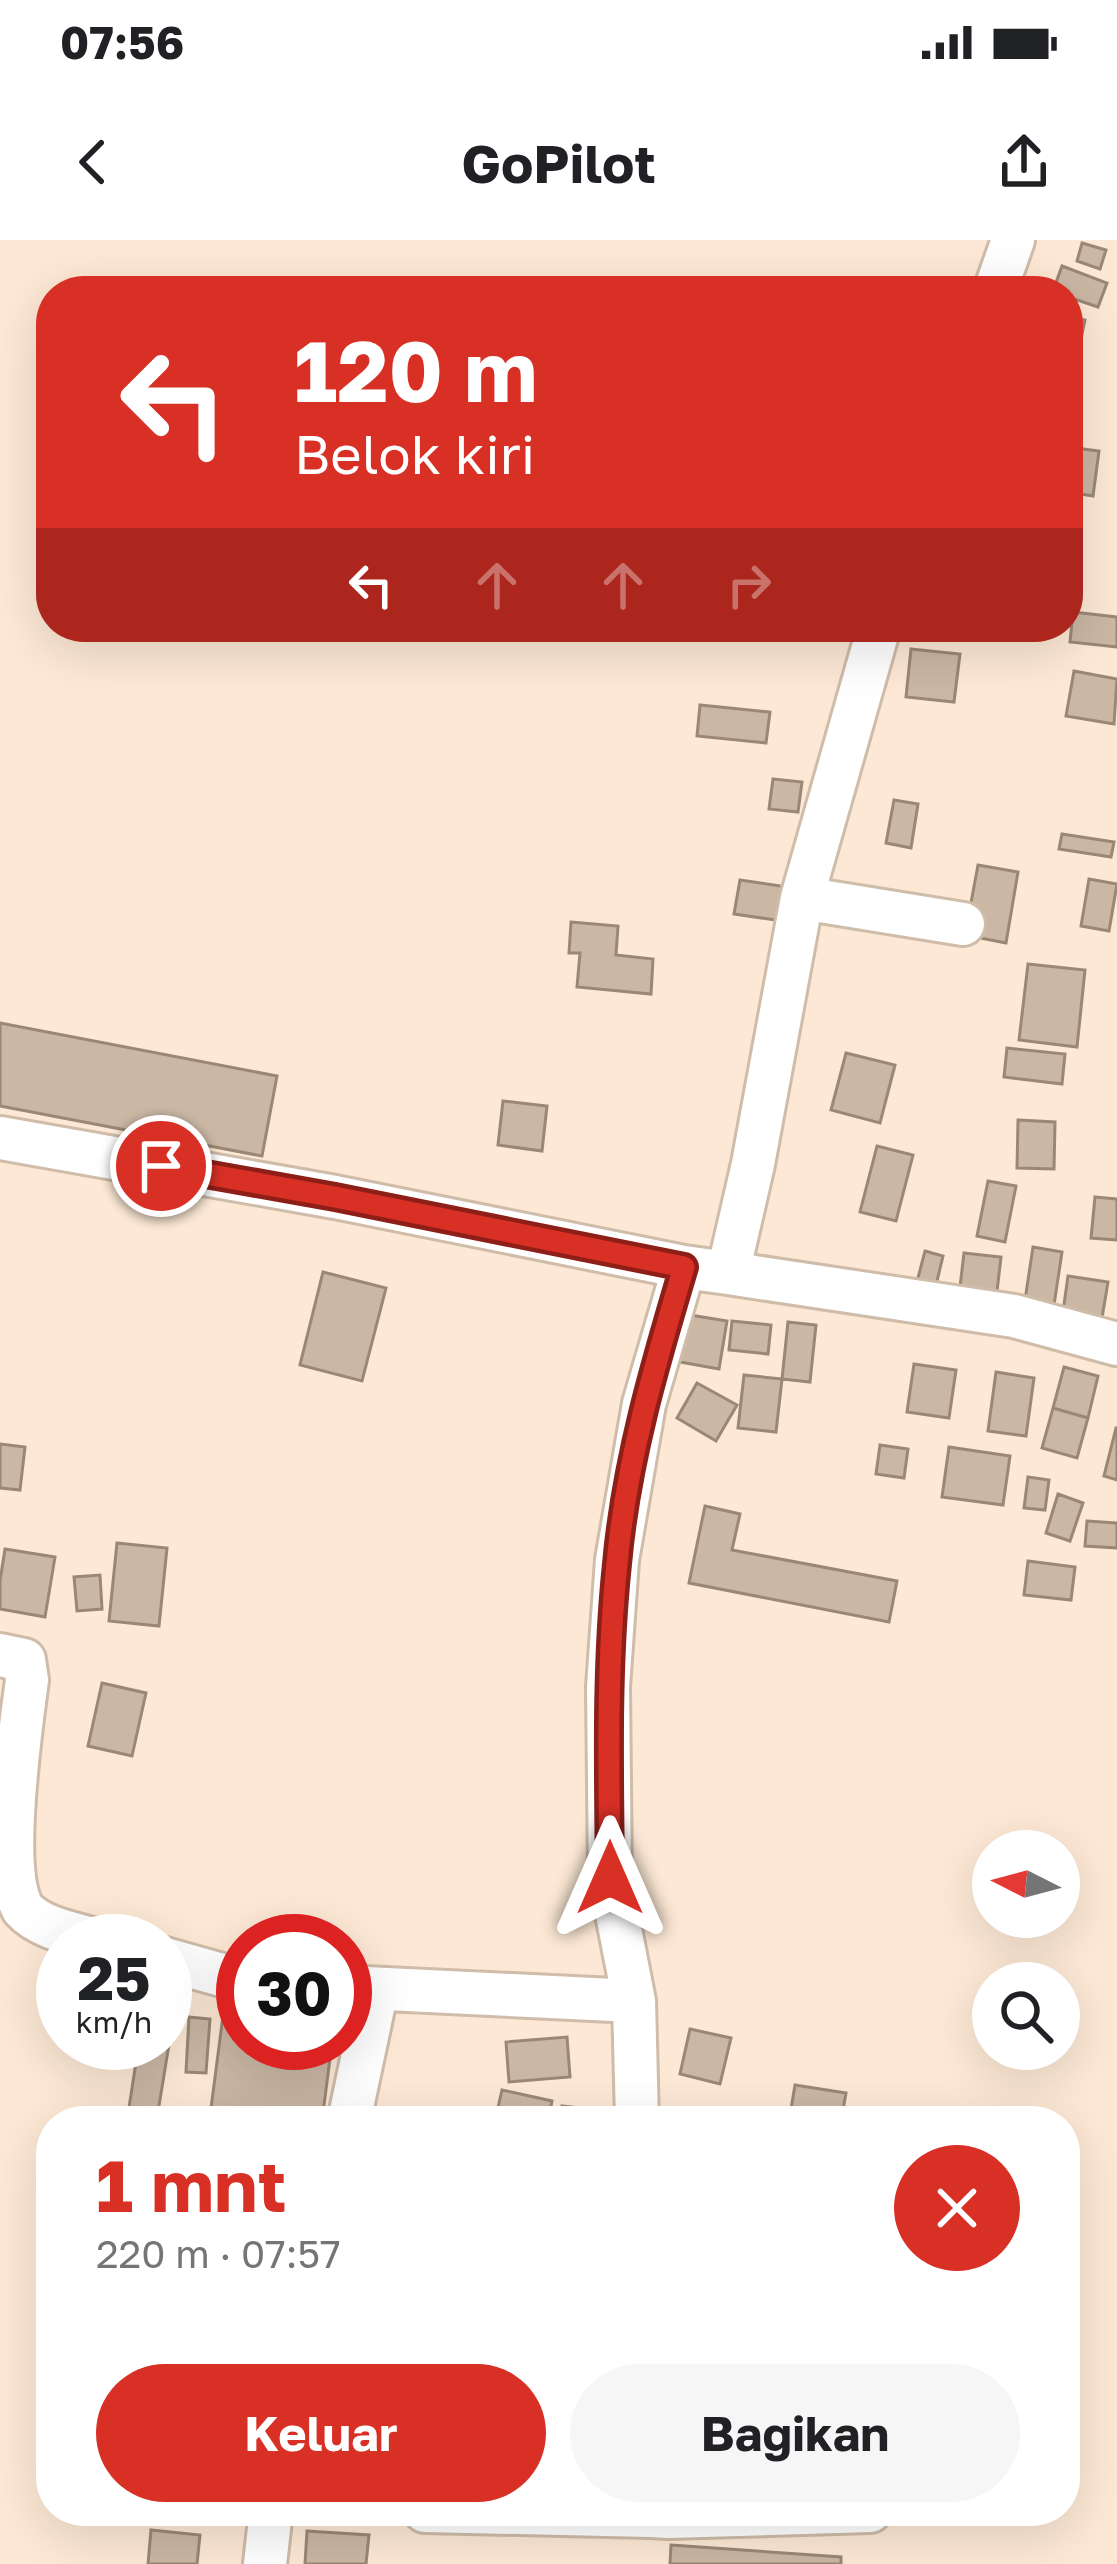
<!DOCTYPE html>
<html lang="id">
<meta charset="utf-8">
<style>
body{margin:0;font-family:"Golos Text",sans-serif;background:#f6f6f6;color:#202124;height:100vh;display:flex;flex-direction:column;font-size:45px;white-space:nowrap}
*{box-sizing:border-box;margin:0}
p{font-size:39px;color:#757577}
.icon{flex:none;width:66px;height:66px;fill:none;stroke:currentColor;stroke-width:2;stroke-linecap:round;stroke-linejoin:round}
.map{position:relative;flex:1;overflow:hidden}
.drawer{position:absolute;left:36px;top:1866px;width:1044px;height:420px;display:flex;flex-direction:column;background:#fff;border-radius:48px;box-shadow:0 12px 48px #0002}
.drawer>*{flex:none}
.banner{position:absolute;left:36px;top:36px;width:1047px;height:366px;border-radius:48px;box-shadow:0 12px 48px #0002;background:#d93025;color:#fff;overflow:hidden}
.needle{width:78px;rotate:276deg}
.buttons{position:absolute;left:972px;top:1590px;display:grid;gap:24px}
.buttons a{display:grid;place-items:center;width:108px;height:108px;border-radius:50%;background:#fff;box-shadow:0 12px 48px #0002;font-size:60px}
.speed{position:absolute;left:36px;top:1674px;display:flex;gap:24px;font-size:60px;font-weight:700;text-align:center}
.speed>*{display:grid;place-content:center;width:156px;height:156px;border-radius:50%;background:#fff;box-shadow:0 12px 48px #0002;line-height:1}
.speed small{font-size:30px;font-weight:400}
.speed .limit{border:18px solid #d22;background:#fff;color:#111}
.pin{position:absolute;display:grid;place-items:center;width:102px;height:102px;color:#fff;margin:-51px;border:6px solid #fff;border-radius:50%;box-shadow:0 3px 12px #0007}
.me{position:absolute;width:132px;margin:-66px;rotate:0deg;stroke-linejoin:round;filter:drop-shadow(0 0 9px #0008)}
.turn{display:flex;align-items:center;gap:42px;height:252px;padding:0 60px;font-size:54px}
.turn .icon{width:156px;height:156px;stroke-width:2.5}
.turn b{display:block;font-size:84px;line-height:102px}
.lanes{display:flex;align-items:center;height:114px;padding:0 60px;background:#0003;justify-content:center;gap:60px;direction:ltr}
.lanes .off{opacity:.35}
.round{display:grid;place-items:center;flex:none;width:126px;height:126px;border-radius:63px;background:#f6f6f6}
.overview{display:flex;align-items:center;justify-content:space-between;height:204px;padding:0 60px}
h1{font-size:72px;font-weight:700;line-height:90px;color:#d93025}
.cta{display:flex;gap:24px;margin-top:auto;padding:24px 60px}
.cta a{flex:1;height:138px;border-radius:72px;background:#d93025;color:#fff;font-size:48px;font-weight:700;line-height:138px;text-align:center}
.cta a+a{background:#f6f6f6;color:#202124}
.status{display:flex;justify-content:space-between;align-items:center;height:84px;padding:0 60px;background:#fff;direction:ltr}
.status svg{height:33px;fill:currentColor}
header{display:flex;justify-content:space-between;align-items:center;height:156px;padding:0 60px;background:#fff;font-size:54px;font-weight:700}
.map>svg:first-child{display:block}
.building{fill:#cab7a4;stroke:#9a8875;stroke-width:3}
.lines{fill:none;stroke-linecap:round;stroke-linejoin:round}
.minor-casing{stroke:#cfbca9;stroke-width:48}
.minor{stroke:#fff;stroke-width:42}
.route-casing{stroke:#8d1f18;stroke-width:30}
.route{stroke:#d93025;stroke-width:21}
</style>
<div class="status"><b>07:56</b><svg viewBox="0 0 49 12"><path d="M0 12V9h3v3zM5 12V6h3v6zM10 12V3h3v9zM15 12V0h3v12zM26 1h20v11H26zM47 4h2v5h-2z"/></svg></div>
<header><svg class="icon" aria-label="back" viewBox="0 0 24 24"><path d="M15 5l-7 7 7 7"/></svg>GoPilot<svg class="icon" aria-label="share" viewBox="0 0 24 24"><path d="M12 15V3M7 8l5-5 5 5M5 13v7h14v-7"/></svg></header>
<div class="map">
<svg width="1117" height="2324" viewBox="0 0 1117 2324">
<rect width="100%" height="100%" fill="#fce8d4"/>
<!-- building -->
<path class="building" d="M 1082,3 L 1106,10 L 1100,29 L 1077,21 Z
M 1062,26 L 1107,43 L 1098,67 L 1068,57 L 1068,51 L 1053,51 Z
M 1068,76 L 1085,80 L 1078,113 L 1068,111 Z
M 1068,207 L 1099,211 L 1093,256 L 1068,252 Z
M 1073,372 L 1117,377 L 1117,407 L 1070,402 Z
M 911,409 L 960,414 L 954,462 L 906,457 Z
M 1074,431 L 1117,439 L 1114,484 L 1066,476 Z
M 700,465 L 770,472 L 766,503 L 697,496 Z
M 773,539 L 802,542 L 798,572 L 769,569 Z
M 894,560 L 918,564 L 911,608 L 886,603 Z
M 1062,594 L 1114,602 L 1111,617 L 1059,609 Z
M 978,625 L 1018,632 L 1006,703 L 965,695 Z
M 1089,639 L 1117,644 L 1109,691 L 1081,686 Z
M 740,640 L 787,647 L 782,681 L 734,674 Z
M 571,682 L 618,686 L 616,715 L 653,719 L 651,754 L 577,747 L 580,713 L 569,713 Z
M 1028,724 L 1085,730 L 1077,807 L 1019,800 Z
M 0,783 L 277,836 L 262,916 L 0,866 Z
M 1007,808 L 1065,814 L 1062,844 L 1004,837 Z
M 846,813 L 895,825 L 880,883 L 831,870 Z
M 503,861 L 547,866 L 542,911 L 498,905 Z
M 1018,880 L 1055,882 L 1054,929 L 1017,928 Z
M 877,906 L 913,915 L 896,981 L 860,972 Z
M 988,941 L 1016,946 L 1005,1002 L 977,996 Z
M 1095,957 L 1117,959 L 1117,1000 L 1091,998 Z
M 1033,1007 L 1062,1012 L 1054,1065 L 1025,1060 Z
M 925,1011 L 943,1016 L 932,1062 L 913,1057 Z
M 964,1013 L 1001,1017 L 996,1060 L 959,1055 Z
M 323,1032 L 386,1048 L 362,1141 L 300,1125 Z
M 1068,1036 L 1108,1042 L 1102,1078 L 1063,1072 Z
M 678,1073 L 727,1081 L 719,1129 L 669,1120 Z
M 732,1081 L 771,1085 L 768,1114 L 729,1110 Z
M 788,1082 L 816,1085 L 810,1142 L 782,1139 Z
M 914,1124 L 956,1130 L 949,1178 L 907,1172 Z
M 1064,1127 L 1098,1136 L 1088,1178 L 1053,1168 Z
M 996,1132 L 1034,1138 L 1026,1196 L 988,1191 Z
M 744,1135 L 782,1139 L 776,1192 L 738,1188 Z
M 697,1143 L 737,1165 L 716,1201 L 677,1178 Z
M 1053,1168 L 1088,1178 L 1077,1218 L 1042,1208 Z
M 1116,1188 L 1117,1188 L 1117,1240 L 1104,1236 Z
M 0,1204 L 25,1207 L 20,1250 L 0,1248 Z
M 880,1205 L 908,1209 L 904,1238 L 876,1234 Z
M 949,1207 L 1010,1216 L 1003,1265 L 942,1257 Z
M 1028,1237 L 1049,1240 L 1045,1270 L 1024,1268 Z
M 1058,1254 L 1083,1263 L 1070,1301 L 1046,1293 Z
M 705,1266 L 740,1274 L 732,1310 L 897,1341 L 889,1382 L 689,1343 Z
M 1087,1281 L 1117,1283 L 1117,1308 L 1085,1306 Z
M 117,1303 L 167,1308 L 159,1386 L 109,1381 Z
M 5,1309 L 55,1317 L 45,1377 L 0,1369 L 0,1341 Z
M 1028,1321 L 1075,1327 L 1071,1360 L 1024,1355 Z
M 100,1335 L 102,1369 L 77,1371 L 74,1337 Z
M 102,1443 L 146,1453 L 132,1516 L 88,1506 Z
M 224,1768 L 243,1770 L 243,1803 L 332,1803 L 322,1881 L 247,1881 L 210,1876 Z
M 189,1777 L 210,1779 L 206,1833 L 186,1832 Z
M 165,1785 L 172,1786 L 157,1878 L 128,1874 L 139,1803 L 165,1803 Z
M 690,1789 L 731,1798 L 720,1844 L 680,1834 Z
M 567,1797 L 570,1837 L 509,1842 L 506,1802 Z
M 795,1845 L 846,1853 L 841,1881 L 789,1881 Z
M 502,1850 L 552,1861 L 548,1881 L 495,1881 Z
M 562,1866 L 627,1873 L 626,1881 L 561,1881 Z
M 151,2290 L 200,2295 L 197,2324 L 148,2324 Z
M 307,2291 L 369,2295 L 366,2324 L 305,2324 Z
M 671,2305 L 841,2317 L 841,2324 L 670,2324 Z"/>
<g class="lines">
<!-- minor casing -->
<g class="minor-casing">
<path id="minor" d="M 995,51 L 1013,0
M 802,658 L 963,684
M 0,898 L 335,957 L 684,1027 L 728,1033 L 753,924 L 802,658 L 879,387
M 728,1033 L 1014,1076 L 1117,1104
M 0,1415 L 24,1420 L 27,1440 C 20,1492 0,1629 23,1669 C 41,1689 75,1694 100,1701
M 165,1719 L 243,1741
M 345,1747 L 634,1761
M 349,1881 L 377,1749
M 637,1881 L 634,1761 L 610,1638 L 608,1447 L 617,1320 L 644,1164 L 684,1027
M 425,2271 L 651,2276
M 651,2271 L 651,2276 L 668,2277 L 870,2271
M 265,2324 L 271,2271"/>
</g>
<!-- minor -->
<use href="#minor" class="minor"/>
</g>
<g class="lines">
<!-- route casing -->
<g class="route-casing">
<path id="route" d="M 161,926 L 335,957 L 684,1027 C 655,1124 626,1222 617,1324 C 606,1429 609,1533 610,1638"/>
</g>
<!-- route -->
<use href="#route" class="route"/>
</g>
</svg>
<div class="buttons">
<a><svg class="needle" viewBox="-14 -14 28 28"><path d="M0-13l5 13h-10z" fill="#e53935"/><path d="M0 13l5-13h-10z" fill="#757577"/></svg></a>
<a><svg class="icon" aria-label="search" viewBox="0 0 24 24"><circle cx="10" cy="10" r="6"/><path d="M15 15l6 6"/></svg></a>
</div>
<div class="speed"><div>25<small>km/h</small></div><div class="limit">30</div></div>
<div class="pin" style="left:161px;top:926px;background:#d93025"><svg class="icon" aria-label="arrive" viewBox="0 0 24 24"><path d="M6 21V4h12l-3 4 3 4H6"/></svg></div>
<svg class="me" style="left:610px;top:1638px" viewBox="-20 -20 40 40"><path d="M0-17L14 15 0 8-14 15z" fill="#d93025" stroke="#fff" stroke-width="4"/></svg>
<div class="banner">
<div class="turn"><svg class="icon" aria-label="left" viewBox="0 0 24 24"><path d="M17 20v-9H6M10 6l-5 5 5 5"/></svg><div><b>120 m</b>Belok kiri</div></div>
<div class="lanes"><svg class="icon" aria-label="left" viewBox="0 0 24 24"><path d="M17 20v-9H6M10 6l-5 5 5 5"/></svg><svg class="icon off" aria-label="ahead" viewBox="0 0 24 24"><path d="M12 20V5M6 11l6-6 6 6"/></svg><svg class="icon off" aria-label="ahead" viewBox="0 0 24 24"><path d="M12 20V5M6 11l6-6 6 6"/></svg><svg class="icon off" aria-label="right" viewBox="0 0 24 24"><path d="M7 20v-9h11M14 6l5 5-5 5"/></svg></div>
</div>
<section class="drawer">
<div class="overview"><div><h1>1 mnt</h1><p>220 m · 07:57</p></div><a class="round" style="background:#d93025;color:#fff"><svg class="icon" aria-label="close" viewBox="0 0 24 24"><path d="M6 6l12 12M18 6L6 18"/></svg></a></div>
<div class="cta"><a>Keluar</a><a>Bagikan</a></div>
</section>
</div>
